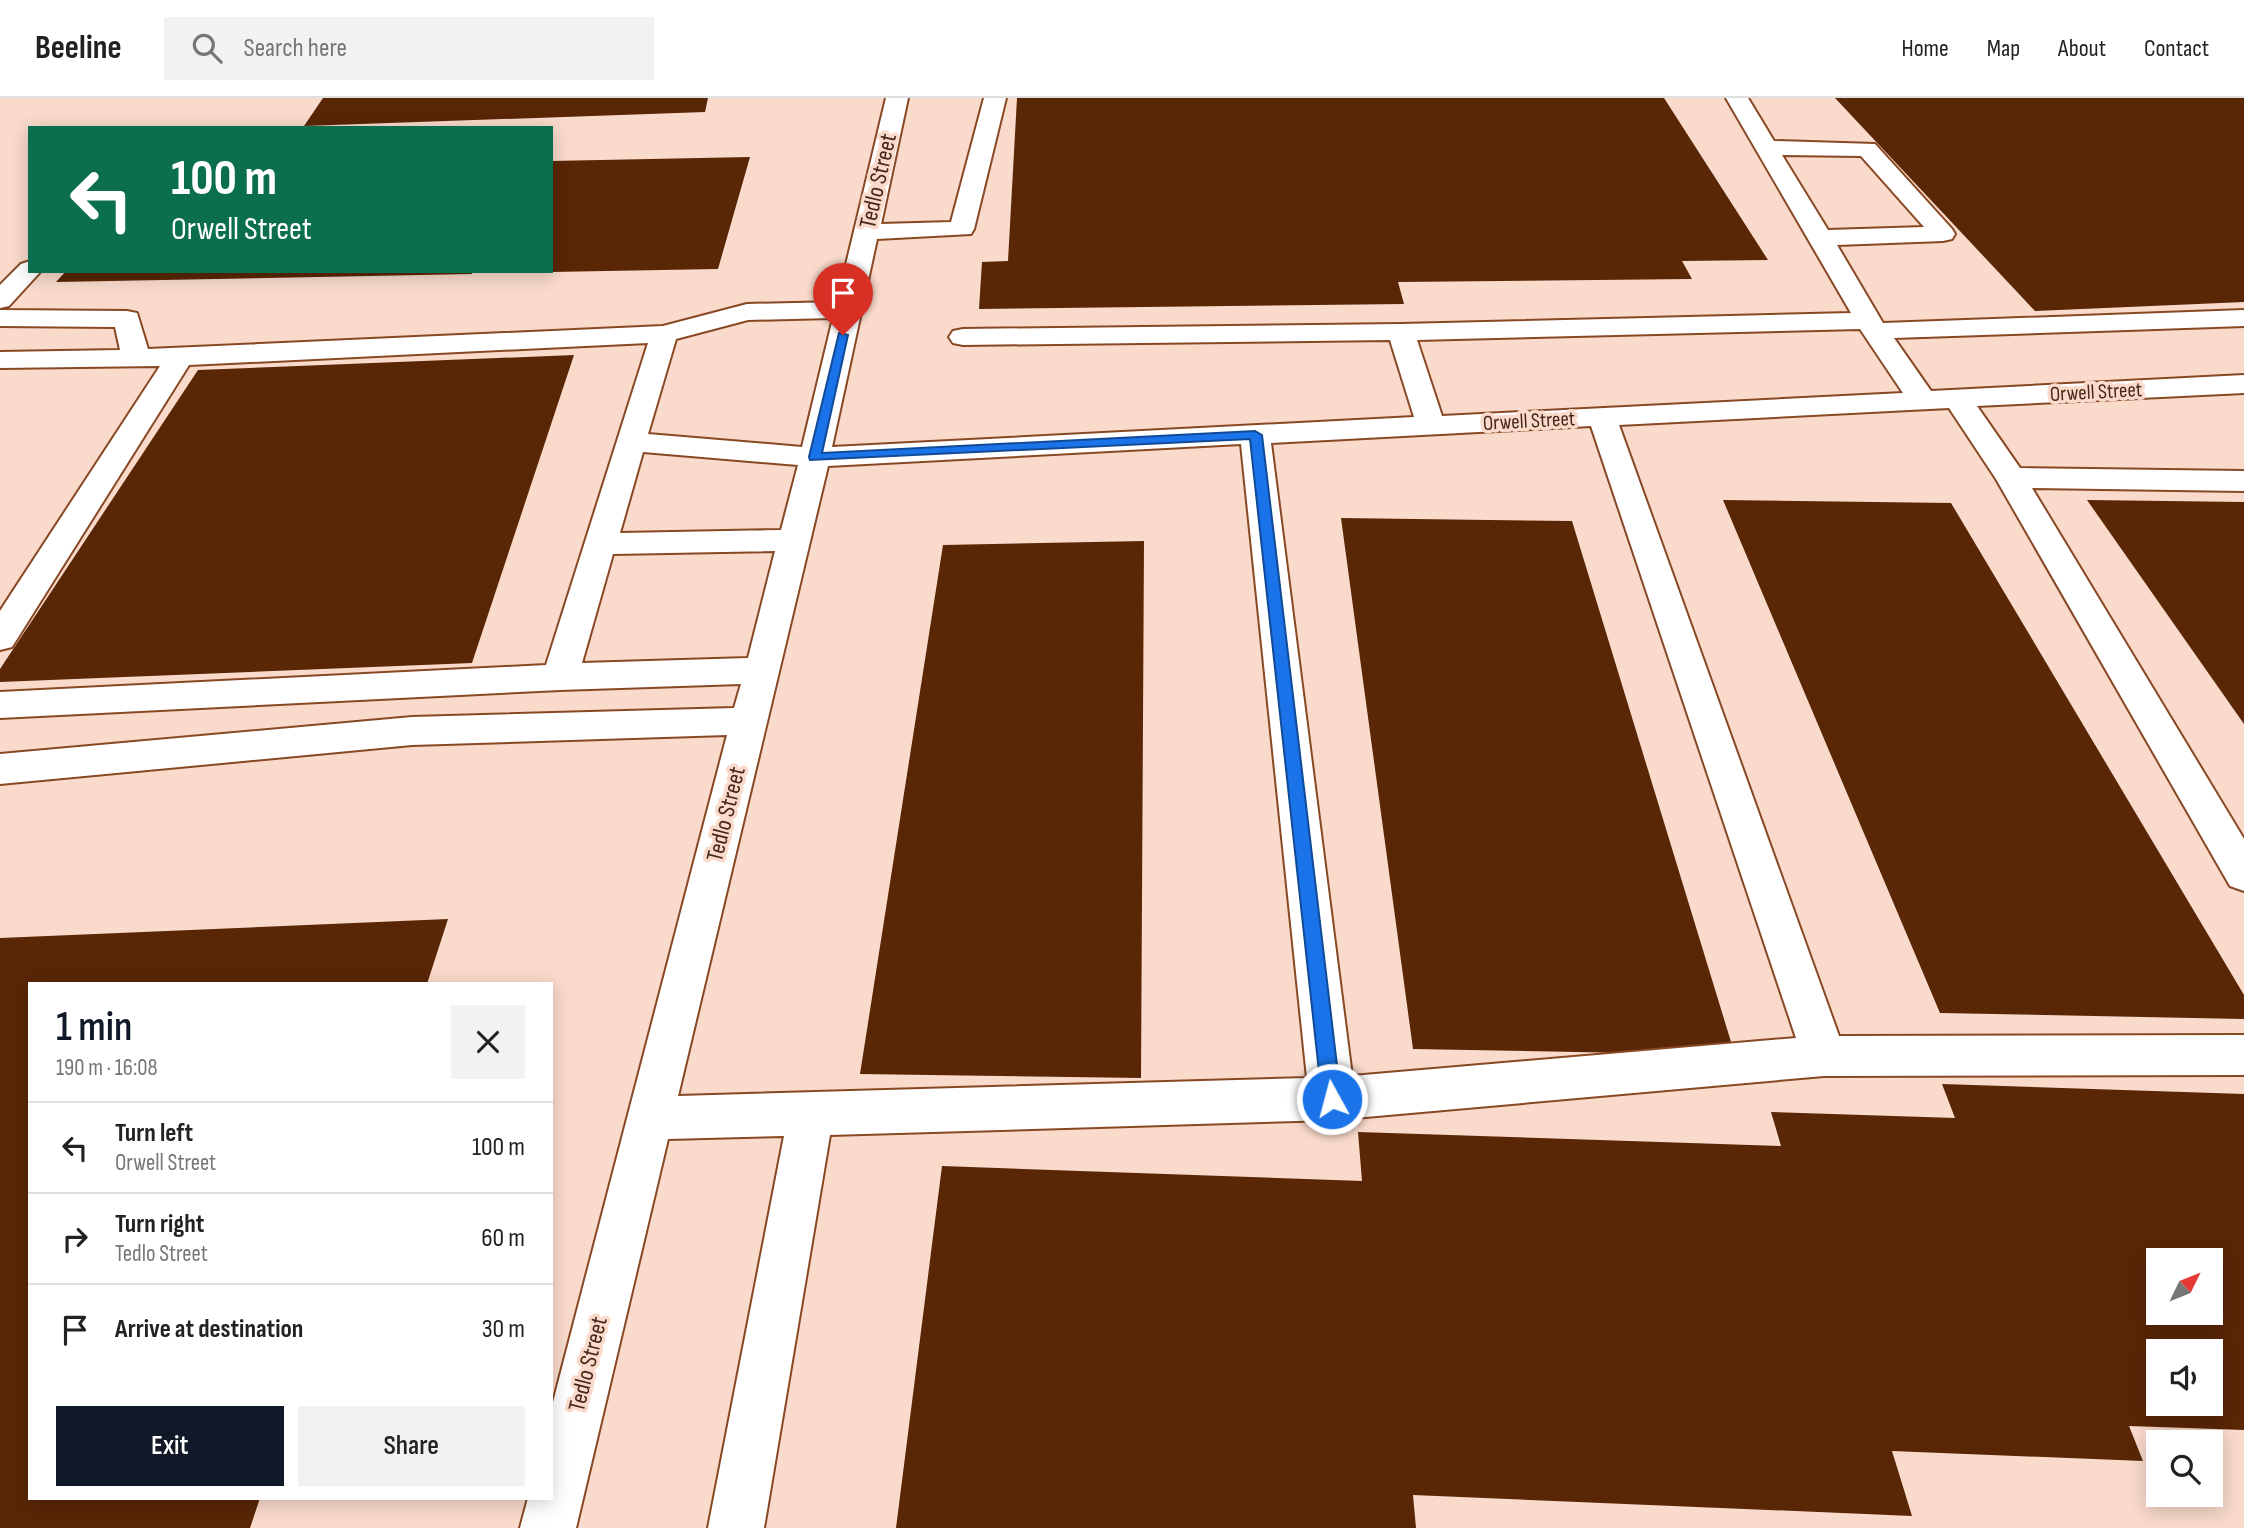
<!DOCTYPE html>
<meta charset="utf-8">
<style>
body{margin:0;font-family:"Sofia Sans Condensed",sans-serif;background:#f2f2f2;color:#222;height:100vh;display:flex;flex-direction:column;font-size:26px;white-space:nowrap}
*{box-sizing:border-box;margin:0}
p{font-size:23px;color:#767676}
.icon{flex:none;width:38px;height:38px;fill:none;stroke:currentColor;stroke-width:2;stroke-linecap:round;stroke-linejoin:round}
.map{position:relative;flex:1;overflow:hidden}
.side{position:absolute;left:28px;top:884px;width:525px;height:518px;display:flex;flex-direction:column;background:#fff;border-radius:0px;box-shadow:0 4px 18px #0003}
.side>*{flex:none}
.guide{position:absolute;left:28px;top:28px;width:525px;height:147px;border-radius:0px;box-shadow:0 4px 18px #0003;background:#0b6e4f;color:#fff;overflow:hidden}
.needle{width:46px;rotate:47deg}
.buttons{position:absolute;left:2146px;top:1150px;display:grid;gap:14px}
.buttons a{display:grid;place-items:center;width:77px;height:77px;border-radius:0px;background:#fff;box-shadow:0 4px 18px #0003;font-size:35px}
.pin{position:absolute;display:grid;place-items:center;width:60px;height:60px;color:#fff;margin:-72px -30px;border-radius:50% 50% 50% 0;rotate:-45deg;box-shadow:0 0 7px #0007}
.pin .icon{rotate:45deg}
.me{position:absolute;width:77px;margin:-38px;rotate:353deg;stroke-linejoin:round;filter:drop-shadow(0 0 5px #0008)}
.turn{display:flex;align-items:center;gap:24px;height:147px;padding:0 28px;font-size:32px}
.turn .icon{width:91px;height:91px;stroke-width:2.5}
.turn b{display:block;font-size:49px;line-height:60px}
.round{display:grid;place-items:center;flex:none;width:74px;height:74px;border-radius:0px;background:#f2f2f2}
.summary{display:flex;align-items:center;justify-content:space-between;height:119px;padding:0 28px}
h1{font-size:42px;font-weight:600;line-height:52px;color:#111827}
.action{display:flex;gap:14px;margin-top:auto;padding:14px 28px}
.action a{flex:1;height:80px;border-radius:0px;background:#111827;color:#fff;font-size:28px;font-weight:600;line-height:80px;text-align:center}
.action a+a{background:#f2f2f2;color:#222}
ul{padding:0;list-style:none}
li{display:flex;align-items:center;gap:21px;height:91px;padding:0 28px;border-top:2px solid #e0e0e0}
li div{flex:1}
li b{display:block;font-size:26px}
li em{font-style:normal}
header{display:flex;align-items:center;gap:42px;box-sizing:border-box;height:98px;padding:0 35px;background:#fff;border-bottom:2px solid #e0e0e0}
header strong{font-size:33px}
nav{display:flex;gap:38px;margin-inline-start:auto;font-size:24px}
.search{width:490px;height:63px;background:#f2f2f2;display:flex;align-items:center;gap:18px;box-sizing:border-box;padding:0 24px;border-radius:0px;color:#767676;font-size:26px}
.map>svg:first-child{display:block}
.building{fill:#592606;fill-rule:evenodd}
.lines{fill:none;stroke-linecap:round;stroke-linejoin:round}
.minor-casing{stroke:#884824;stroke-width:4}
.minor{fill:#fff;fill-rule:evenodd}
.route{fill:#1a73e8;stroke:#114b97;stroke-width:2}
.labels{text-anchor:middle;dominant-baseline:central;stroke-width:7;stroke-linejoin:round;paint-order:stroke}
.far-street-label{font-size:21px;fill:#452819;stroke:#f9dacb}
.street-label{font-size:24px;fill:#452819;stroke:#f9dacb}
</style>
<header>
<strong>Beeline</strong>
<div class="search"><svg class="icon" aria-label="search" viewBox="0 0 24 24"><circle cx="10" cy="10" r="6"/><path d="M15 15l6 6"/></svg>Search here</div>
<nav><a>Home</a><a>Map</a><a>About</a><a>Contact</a></nav>
</header>
<div class="map">
<svg width="2244" height="1430" viewBox="0 0 2244 1430">
<rect width="100%" height="100%" fill="#f9dacb"/>
<!-- building -->
<path class="building" d="M 323,0 L 708,0 L 705,14 L 304,28 Z
M 1017,0 L 1664,0 L 1768,162 L 1682,163 L 1692,181 L 1398,184 L 1404,206 L 979,211 L 982,164 L 1008,163 Z
M 1835,0 L 2244,0 L 2244,204 L 2035,213 Z
M 750,59 L 718,171 L 551,174 L 551,63 Z
M 66,173 L 472,173 L 472,176 L 56,184 Z
M 574,257 L 472,565 L 0,584 L 0,571 L 198,272 Z
M 1723,402 L 1951,405 L 2244,897 L 2244,921 L 1940,915 Z
M 2087,402 L 2244,404 L 2244,626 Z
M 1341,420 L 1572,423 L 1735,957 L 1413,951 Z
M 1144,443 L 1141,980 L 860,976 L 943,447 Z
M 448,821 L 427,886 L 30,886 L 30,1400 L 260,1400 L 250,1430 L 0,1430 L 0,840 Z
M 1942,986 L 2244,996 L 2244,1332 L 2129,1328 L 2143,1363 L 1892,1353 L 1912,1418 L 1413,1397 L 1416,1430 L 896,1430 L 942,1068 L 1362,1083 L 1358,1034 L 1781,1048 L 1771,1014 L 1955,1020 ZM 2158,1162 L 2210,1162 L 2210,1214 L 2158,1214 ZM 2158,1253 L 2210,1253 L 2210,1306 L 2158,1306 Z"/>
<g class="lines">
<!-- minor casing -->
<g class="minor-casing">
<path id="minor" d="M 886,0 L 908,0 L 881,126 L 951,124 L 984,0 L 1006,0 L 974,131 L 971,136 L 877,141 L 832,349 L 1414,319 L 1390,242 L 963,247 L 953,245 L 949,239 L 953,233 L 963,231 L 1401,226 L 1851,215 L 1726,0 L 1748,0 L 1774,43 L 1875,46 L 1952,131 L 1955,136 L 1952,141 L 1943,143 L 1837,147 L 1883,225 L 2244,212 L 2244,228 L 1894,240 L 1931,293 L 2244,277 L 2244,295 L 1977,308 L 2020,370 L 2244,373 L 2244,393 L 2032,390 L 2244,741 L 2244,793 L 2230,788 L 1996,381 L 1949,310 L 1619,327 L 1839,938 L 2244,937 L 2244,977 L 1824,978 L 1332,1022 L 830,1037 L 764,1430 L 708,1430 L 784,1038 L 668,1041 L 576,1430 L 520,1430 L 528,1400 L 551,1400 L 551,1312 L 727,637 L 412,647 L 0,686 L 0,656 L 412,619 L 734,610 L 741,586 L 560,592 L 0,620 L 0,594 L 546,567 L 648,245 L 189,267 L 12,549 L 0,552 L 0,513 L 160,268 L 0,270 L 0,254 L 120,252 L 115,229 L 0,228 L 0,212 L 127,213 L 137,215 L 148,251 L 663,228 L 747,206 L 837,204 ZM 1782,57 L 1861,58 L 1924,129 L 1828,132 ZM 833,220 L 802,349 L 648,336 L 676,241 L 748,222 ZM 1860,231 L 1903,295 L 1442,318 L 1417,242 ZM 1591,328 L 1796,940 L 1352,978 L 1271,345 ZM 1241,346 L 1307,980 L 678,998 L 828,368 ZM 643,354 L 798,367 L 781,432 L 620,435 ZM 775,453 L 748,560 L 582,565 L 613,456 Z
M 30,163 L 30,173 L 41,173 L 9,208 L 0,210 L 0,187 L 21,166 Z"/>
</g>
<!-- minor -->
<use href="#minor" class="minor"/>
</g>
<!-- route -->
<path class="route" d="M 839,235 L 848,237 L 822,355 L 1255,333 L 1262,337 L 1341,1001 L 1338,1007 L 1332,1009 L 1325,1007 L 1322,1001 L 1250,341 L 810,362 L 809,359 Z"/>
<g class="labels">
<!-- far-street labels -->
<g class="far-street-label">
<text transform="translate(2096 294) rotate(-3)">Orwell Street</text>
<text transform="translate(1529 323) rotate(-3)">Orwell Street</text>
</g>
<!-- street labels -->
<g class="street-label">
<text transform="translate(878 83) rotate(-77)">Tedlo Street</text>
<text transform="translate(726 716) rotate(-76)">Tedlo Street</text>
<text transform="translate(588 1266) rotate(-76)">Tedlo Street</text>
</g>
</g>
</svg>
<div class="buttons">
<a><svg class="needle" viewBox="-14 -14 28 28"><path d="M0-13l5 13h-10z" fill="#e53935"/><path d="M0 13l5-13h-10z" fill="#767676"/></svg></a>
<a><svg class="icon" aria-label="sound" viewBox="0 0 24 24"><path d="M4 9h4l5-4v14l-5-4H4zM17 9q2 3 0 6"/></svg></a>
<a><svg class="icon" aria-label="search" viewBox="0 0 24 24"><circle cx="10" cy="10" r="6"/><path d="M15 15l6 6"/></svg></a>
</div>
<div class="pin" style="left:843px;top:237px;background:#d93025"><svg class="icon" aria-label="arrive" viewBox="0 0 24 24"><path d="M6 21V4h12l-3 4 3 4H6"/></svg></div>
<svg class="me" style="left:1332px;top:1001px" viewBox="-20 -20 40 40"><circle r="17" fill="#1a73e8" stroke="#fff" stroke-width="3"/><path d="M0-11L8 9 0 5-8 9z" fill="#fff"/></svg>
<div class="guide">
<div class="turn"><svg class="icon" aria-label="left" viewBox="0 0 24 24"><path d="M17 20v-9H6M10 6l-5 5 5 5"/></svg><div><b>100 m</b>Orwell Street</div></div>
</div>
<section class="side">
<div class="summary"><div><h1>1 min</h1><p>190 m · 16:08</p></div><a class="round"><svg class="icon" aria-label="close" viewBox="0 0 24 24"><path d="M6 6l12 12M18 6L6 18"/></svg></a></div>
<ul>
<li><svg class="icon" aria-label="left" viewBox="0 0 24 24"><path d="M17 20v-9H6M10 6l-5 5 5 5"/></svg><div><b>Turn left</b><p>Orwell Street</p></div><em>100 m</em></li>
<li><svg class="icon" aria-label="right" viewBox="0 0 24 24"><path d="M7 20v-9h11M14 6l5 5-5 5"/></svg><div><b>Turn right</b><p>Tedlo Street</p></div><em>60 m</em></li>
<li><svg class="icon" aria-label="arrive" viewBox="0 0 24 24"><path d="M6 21V4h12l-3 4 3 4H6"/></svg><div><b>Arrive at destination</b></div><em>30 m</em></li>
</ul>
<div class="action"><a>Exit</a><a>Share</a></div>
</section>
</div>
